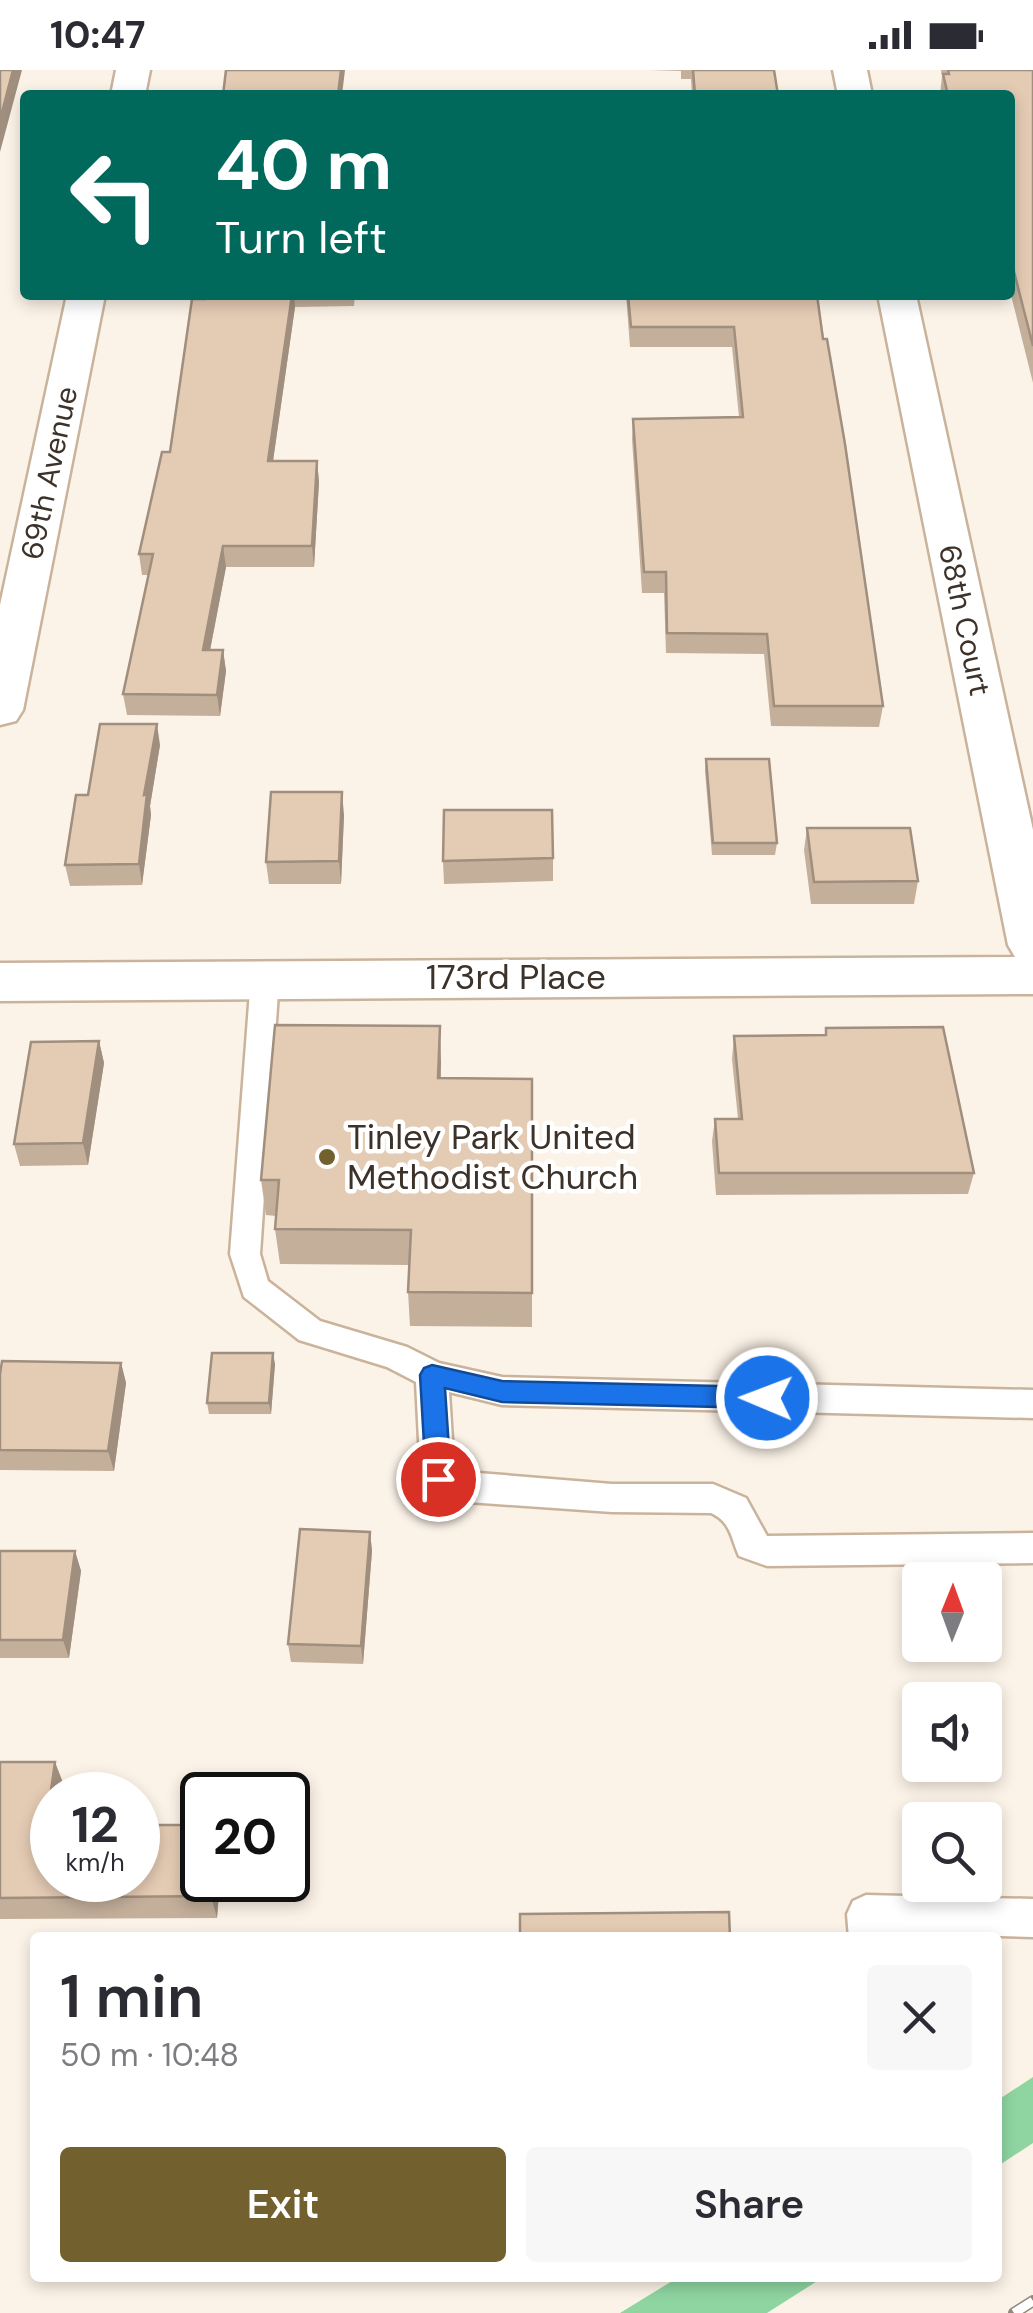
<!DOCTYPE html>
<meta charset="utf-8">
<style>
body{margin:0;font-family:"DM Sans",sans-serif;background:#f7f7f7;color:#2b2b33;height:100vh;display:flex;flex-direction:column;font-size:38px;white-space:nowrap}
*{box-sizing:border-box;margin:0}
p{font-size:32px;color:#7c7c81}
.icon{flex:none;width:55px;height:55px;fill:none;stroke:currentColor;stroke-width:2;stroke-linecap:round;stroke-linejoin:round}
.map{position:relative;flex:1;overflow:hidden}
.details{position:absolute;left:30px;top:1862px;width:972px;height:350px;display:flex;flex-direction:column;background:#fff;border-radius:10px;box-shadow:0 5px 15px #0003}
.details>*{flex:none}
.hud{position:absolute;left:20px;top:20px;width:995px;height:210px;border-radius:10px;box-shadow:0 5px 15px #0003;background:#00695c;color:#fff;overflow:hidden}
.needle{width:65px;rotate:1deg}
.controls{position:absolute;left:902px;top:1492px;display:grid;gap:20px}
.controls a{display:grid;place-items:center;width:100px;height:100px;border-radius:10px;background:#fff;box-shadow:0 5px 15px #0003;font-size:50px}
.speed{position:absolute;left:30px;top:1702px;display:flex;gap:20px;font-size:50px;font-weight:700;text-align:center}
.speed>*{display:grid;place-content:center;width:130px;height:130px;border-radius:50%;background:#fff;box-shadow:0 5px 15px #0003;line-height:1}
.speed small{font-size:25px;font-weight:400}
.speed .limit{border:5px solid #111;border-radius:15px;background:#fff;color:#111}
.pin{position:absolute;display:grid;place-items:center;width:85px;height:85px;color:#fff;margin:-42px;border:5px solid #fff;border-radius:50%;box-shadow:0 2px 10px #0007}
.me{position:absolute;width:110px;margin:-55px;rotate:271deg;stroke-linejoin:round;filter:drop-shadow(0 0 8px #0008)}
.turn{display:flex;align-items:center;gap:35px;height:210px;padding:0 30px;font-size:45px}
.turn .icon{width:130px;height:130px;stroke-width:2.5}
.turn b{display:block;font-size:70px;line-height:85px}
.round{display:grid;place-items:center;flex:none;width:105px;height:105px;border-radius:10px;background:#f7f7f7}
.summary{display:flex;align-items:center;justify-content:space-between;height:170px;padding:0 30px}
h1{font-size:60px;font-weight:600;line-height:75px}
.action{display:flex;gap:20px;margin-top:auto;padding:20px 30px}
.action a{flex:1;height:115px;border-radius:10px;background:#72602e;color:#fff;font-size:40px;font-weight:600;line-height:115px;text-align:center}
.action a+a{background:#f7f7f7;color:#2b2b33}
.status{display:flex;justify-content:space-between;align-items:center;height:70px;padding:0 50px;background:#fff;direction:ltr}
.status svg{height:28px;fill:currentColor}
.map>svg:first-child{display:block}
.green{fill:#8ed5a1}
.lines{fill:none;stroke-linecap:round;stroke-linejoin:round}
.lane-casing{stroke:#cab39b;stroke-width:5}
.street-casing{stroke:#cab39b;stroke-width:5}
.lane{fill:#fff;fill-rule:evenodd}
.street{fill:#fff;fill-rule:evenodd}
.rail-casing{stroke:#90877d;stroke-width:12}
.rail{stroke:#fff;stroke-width:9;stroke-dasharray:28;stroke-linecap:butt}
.wall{fill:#c4af9b}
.shaded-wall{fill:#a08e7e}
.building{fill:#e4cbb4;stroke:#a08e7e;stroke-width:2.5}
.route{fill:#1a73e8;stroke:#114b97;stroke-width:2.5}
.poi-dot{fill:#72602e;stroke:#fff;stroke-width:4}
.labels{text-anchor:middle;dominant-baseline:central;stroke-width:9;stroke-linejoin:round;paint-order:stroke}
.far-street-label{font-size:30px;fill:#3c3229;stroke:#fff}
.street-label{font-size:35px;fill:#3c3229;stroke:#fff}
.poi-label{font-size:35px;fill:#3c3229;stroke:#fff;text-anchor:start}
</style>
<div class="status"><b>10:47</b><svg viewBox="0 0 49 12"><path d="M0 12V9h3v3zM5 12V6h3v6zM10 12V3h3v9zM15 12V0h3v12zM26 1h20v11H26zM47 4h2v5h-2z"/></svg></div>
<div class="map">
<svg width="1033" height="2243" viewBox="0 0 1033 2243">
<rect width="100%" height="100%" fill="#fcf3e8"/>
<!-- green -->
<path class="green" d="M 1033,2007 L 1033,2073 L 998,2096 L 998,2030 Z
M 677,2208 L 822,2208 L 767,2243 L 620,2243 Z"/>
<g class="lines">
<!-- lane casing -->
<g class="lane-casing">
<path id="lane" d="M 265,898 L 275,901 L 279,908 L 260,1184 L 268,1211 L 320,1251 L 407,1277 L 439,1293 L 502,1307 L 1033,1320 L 1033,1348 L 502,1335 L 449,1322 L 454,1401 L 612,1414 L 713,1414 L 746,1428 L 767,1466 L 1033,1463 L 1033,1493 L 767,1496 L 739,1486 C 731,1468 731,1452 711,1443 L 612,1442 L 454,1431 L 426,1419 L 421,1409 L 416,1312 L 387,1297 L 299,1270 L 244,1227 L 230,1184 L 251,908 L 255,901 Z
M 866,1825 L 1033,1829 L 1033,1867 L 886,1863 L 887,1868 L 849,1868 L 847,1844 L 853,1831 Z"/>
</g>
<!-- street casing -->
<g class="street-casing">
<path id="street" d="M 116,0 L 150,0 L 145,25 L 111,25 Z
M 833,0 L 867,0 L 872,25 L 838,25 Z
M 67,225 L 105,225 L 23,640 L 16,651 L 0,655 L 0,535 Z
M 878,225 L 916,225 L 1033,760 L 1033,924 L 0,931 L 0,893 L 1015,887 L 1008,875 Z"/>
</g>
<!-- lane -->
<use href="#lane" class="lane"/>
<!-- street -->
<use href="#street" class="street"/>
<!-- rail casing -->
<g class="rail-casing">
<path id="rail" d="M 1014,2243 L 1033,2231"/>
</g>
<!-- rail -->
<use href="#rail" class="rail"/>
</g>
<!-- wall -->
<path class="wall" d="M 650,0 L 774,0 L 778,25 L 692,25 L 691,9 L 681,9 L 681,1 Z
M 941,0 L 1033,0 L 1033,313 L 1010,221 L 1010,25 L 940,25 L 942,6 Z
M 205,225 L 355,225 L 354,236 L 295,237 L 273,391 L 317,391 L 319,412 L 314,497 L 226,497 L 210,580 L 223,580 L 226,601 L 220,646 L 127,645 L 123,624 L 148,505 L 142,505 L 139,484 L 170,382 Z
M 626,225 L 817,225 L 883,636 L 879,657 L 771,656 L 764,584 L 666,583 L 664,523 L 642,523 L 632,369 L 633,349 L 739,347 L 732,277 L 630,277 Z
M 160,675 L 150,736 L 151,745 L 142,815 L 70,816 L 65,795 L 88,725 Z
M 706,689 L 777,773 L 775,785 L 712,785 L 705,701 Z
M 344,745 L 341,814 L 269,814 L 266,792 Z
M 807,758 L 918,811 L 914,834 L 811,834 L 804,780 Z
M 553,788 L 553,811 L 444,814 L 443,791 Z
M 826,958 L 974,1103 L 968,1124 L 716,1125 L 712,1071 L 715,1049 L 738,1049 L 732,989 L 734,966 L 825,965 Z
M 99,971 L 104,993 L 88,1095 L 20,1096 L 14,1074 Z
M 441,992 L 441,1008 L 532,1009 L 532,1257 L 410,1256 L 408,1222 L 409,1195 L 280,1194 L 275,1159 L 276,1146 L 266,1145 L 261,1110 Z
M 121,1293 L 126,1313 L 114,1401 L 0,1400 L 0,1304 Z
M 275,1294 L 271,1344 L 209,1344 L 207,1333 Z
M 370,1462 L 372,1481 L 363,1594 L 291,1592 L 288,1574 Z
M 0,1481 L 75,1481 L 81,1501 L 69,1588 L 0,1588 Z
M 0,1692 L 64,1715 L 63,1725 L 52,1725 L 52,1810 L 220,1810 L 217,1848 L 0,1849 Z"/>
<!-- shaded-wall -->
<path class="shaded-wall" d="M 13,0 L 22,0 L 0,82 L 0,50 Z
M 341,0 L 345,0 L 342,25 L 338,25 Z
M 292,225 L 294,225 L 295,237 L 270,412 L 268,391 Z
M 317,391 L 319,412 L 314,497 L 312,476 Z
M 223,476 L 226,497 L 206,601 L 203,580 Z
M 223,580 L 226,601 L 220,646 L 217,625 Z
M 157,654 L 160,675 L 150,736 L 151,745 L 142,815 L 139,794 L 144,725 Z
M 342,722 L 344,745 L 341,814 L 339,791 Z
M 440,956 L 441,992 L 439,1044 L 438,1008 Z
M 99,971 L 104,993 L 88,1095 L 83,1073 Z
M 273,1283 L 275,1294 L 271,1344 L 269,1333 Z
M 121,1293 L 126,1313 L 114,1401 L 108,1381 Z
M 370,1462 L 372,1481 L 363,1594 L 361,1576 Z
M 75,1481 L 81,1501 L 69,1588 L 63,1570 Z
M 55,1692 L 64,1715 L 63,1725 L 52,1725 L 52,1771 L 46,1756 Z
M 212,1810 L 220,1810 L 217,1848 L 211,1826 Z"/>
<!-- building -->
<path class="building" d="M 0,0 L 13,0 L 0,50 Z
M 226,0 L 341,0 L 338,25 L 223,25 Z
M 693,0 L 774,0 L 778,25 L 695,25 Z
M 948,0 L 1033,0 L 1033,276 L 1010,186 L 1010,25 L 948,25 L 943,4 L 949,4 Z
M 205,225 L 292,225 L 268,391 L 317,391 L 312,476 L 223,476 L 203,580 L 223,580 L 217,625 L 123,624 L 153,484 L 139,484 L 162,382 L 170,382 L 192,229 L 205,229 Z
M 628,225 L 817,225 L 823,269 L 827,269 L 845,374 L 883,636 L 774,636 L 767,564 L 667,563 L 666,502 L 644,502 L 633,349 L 743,347 L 734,257 L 631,257 Z
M 100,654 L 157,654 L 144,725 L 147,724 L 139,794 L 65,795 L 76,725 L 88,725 Z
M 706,689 L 769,689 L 777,773 L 713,773 Z
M 271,722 L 342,722 L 339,791 L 266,792 Z
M 444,740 L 552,740 L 553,788 L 443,791 Z
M 807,758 L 910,758 L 918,811 L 814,812 Z
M 275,955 L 440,956 L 438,1008 L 532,1009 L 532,1223 L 408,1222 L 411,1160 L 275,1159 L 279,1110 L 261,1110 Z
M 943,957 L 974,1103 L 719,1103 L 715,1049 L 742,1049 L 734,966 L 826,965 L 826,958 Z
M 99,971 L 83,1073 L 14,1074 L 31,972 Z
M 212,1283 L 273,1283 L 269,1333 L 207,1333 Z
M 2,1291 L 121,1293 L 108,1381 L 0,1380 L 0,1304 Z
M 300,1459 L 370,1462 L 361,1576 L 288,1574 Z
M 0,1481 L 75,1481 L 63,1570 L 0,1570 Z
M 0,1692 L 55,1692 L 46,1756 L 52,1756 L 52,1810 L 138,1810 L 138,1755 L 202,1755 L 202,1810 L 212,1810 L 211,1826 L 0,1828 Z
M 729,1842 L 730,1868 L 520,1868 L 520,1844 Z"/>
<!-- route -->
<path class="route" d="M 432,1295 L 502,1311 L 767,1317 L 776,1320 L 779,1328 L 776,1335 L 767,1338 L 502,1332 L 445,1318 L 451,1409 L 447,1416 L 438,1420 L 429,1416 L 426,1409 L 420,1305 L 424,1298 Z"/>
<!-- markers -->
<circle class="poi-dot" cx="327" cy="1087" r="10"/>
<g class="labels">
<!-- far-street labels -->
<g class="far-street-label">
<text transform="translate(49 403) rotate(-78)">69th Avenue</text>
<text transform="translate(965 550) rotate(78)">68th Court</text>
</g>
<!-- street labels -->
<g class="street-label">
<text x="516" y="907">173rd Place</text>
</g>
<!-- poi labels -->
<g class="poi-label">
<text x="347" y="1067">Tinley Park United<tspan x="347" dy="40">Methodist Church</tspan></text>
</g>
</g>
</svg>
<div class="controls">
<a><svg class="needle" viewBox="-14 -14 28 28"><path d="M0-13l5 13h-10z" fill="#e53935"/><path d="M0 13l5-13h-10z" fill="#7c7c81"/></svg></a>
<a><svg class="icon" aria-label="sound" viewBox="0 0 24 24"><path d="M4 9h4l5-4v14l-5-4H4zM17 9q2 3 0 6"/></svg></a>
<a><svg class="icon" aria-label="search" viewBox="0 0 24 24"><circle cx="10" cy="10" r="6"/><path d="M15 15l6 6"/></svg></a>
</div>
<div class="speed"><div>12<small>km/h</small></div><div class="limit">20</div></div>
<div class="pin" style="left:438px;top:1409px;background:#d93025"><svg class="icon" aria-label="arrive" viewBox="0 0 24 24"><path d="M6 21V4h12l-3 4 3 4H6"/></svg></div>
<svg class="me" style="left:767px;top:1328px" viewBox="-20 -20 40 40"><circle r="17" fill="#1a73e8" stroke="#fff" stroke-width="3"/><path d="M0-11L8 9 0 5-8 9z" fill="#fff"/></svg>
<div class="hud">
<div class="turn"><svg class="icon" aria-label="left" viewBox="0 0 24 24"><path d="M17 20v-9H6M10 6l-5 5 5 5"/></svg><div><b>40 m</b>Turn left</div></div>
</div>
<section class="details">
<div class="summary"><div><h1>1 min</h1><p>50 m · 10:48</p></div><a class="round"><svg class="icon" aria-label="close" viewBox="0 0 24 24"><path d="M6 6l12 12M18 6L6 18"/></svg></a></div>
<div class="action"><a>Exit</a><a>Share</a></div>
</section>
</div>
